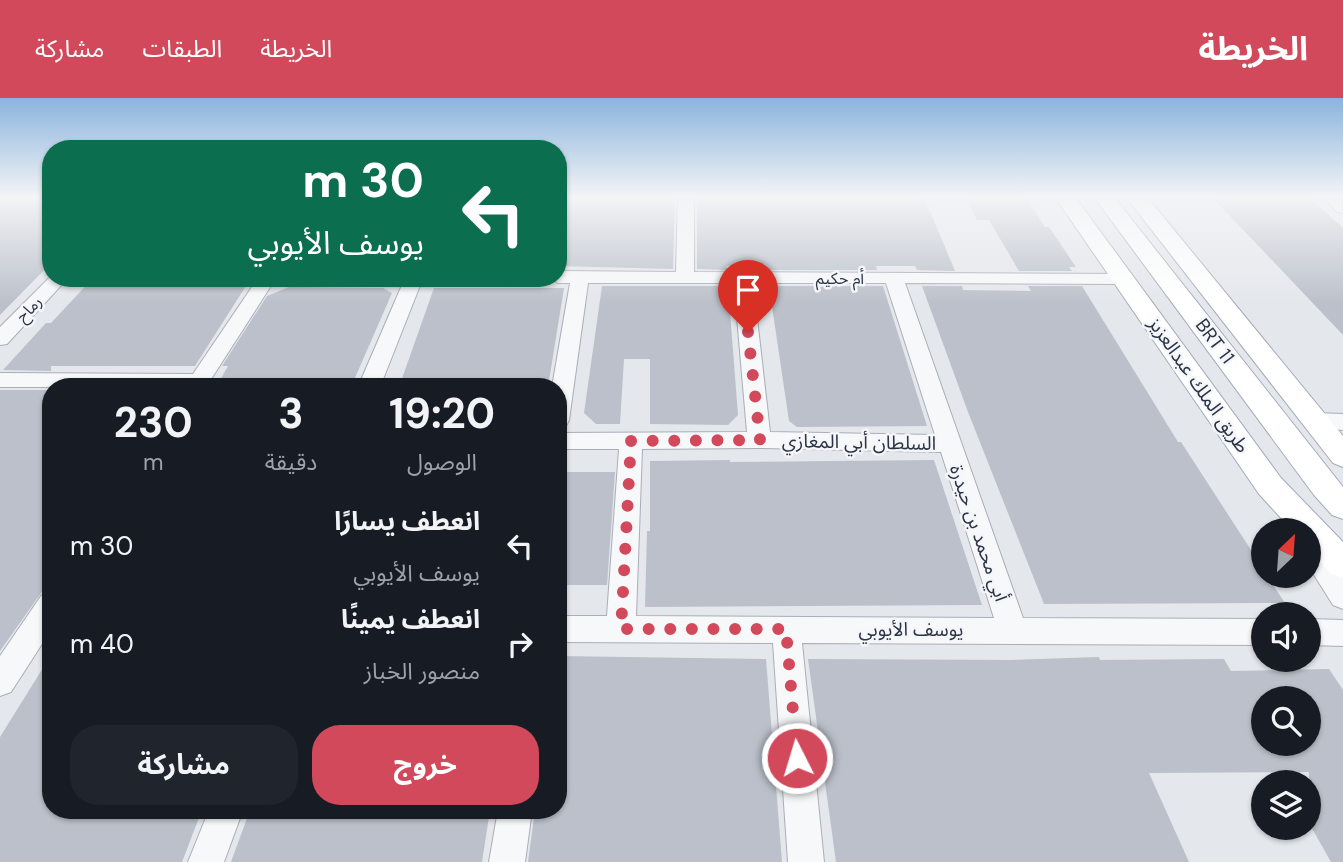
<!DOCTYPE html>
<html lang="ar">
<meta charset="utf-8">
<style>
body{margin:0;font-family:"DM Sans","Noto Sans Arabic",sans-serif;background:#20242c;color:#f1f3f6;direction:rtl;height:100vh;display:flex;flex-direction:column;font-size:26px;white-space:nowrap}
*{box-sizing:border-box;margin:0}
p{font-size:23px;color:#9ea1a6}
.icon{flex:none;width:38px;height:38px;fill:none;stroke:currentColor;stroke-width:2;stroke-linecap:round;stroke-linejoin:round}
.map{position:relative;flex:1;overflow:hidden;direction:ltr}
.details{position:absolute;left:42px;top:280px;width:525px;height:441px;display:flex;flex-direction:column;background:#171b24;border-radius:28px;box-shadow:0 2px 5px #0004;direction:rtl}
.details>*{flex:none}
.banner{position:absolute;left:42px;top:42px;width:525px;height:147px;border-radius:28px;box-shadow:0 2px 5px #0004;direction:rtl;background:#0b6e4f;color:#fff;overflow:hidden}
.needle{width:46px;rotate:25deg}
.controls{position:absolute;left:1251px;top:420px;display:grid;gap:14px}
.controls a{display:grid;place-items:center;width:70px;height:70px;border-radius:50%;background:#171b24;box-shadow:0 2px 5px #0004;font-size:35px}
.pin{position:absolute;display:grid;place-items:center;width:60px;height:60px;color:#fff;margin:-72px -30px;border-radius:50% 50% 50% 0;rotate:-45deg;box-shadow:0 0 7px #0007}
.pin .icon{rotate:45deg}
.me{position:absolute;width:77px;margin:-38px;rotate:355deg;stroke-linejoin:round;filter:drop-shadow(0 0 5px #0008)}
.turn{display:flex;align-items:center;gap:24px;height:147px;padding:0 28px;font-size:32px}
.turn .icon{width:91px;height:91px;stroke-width:2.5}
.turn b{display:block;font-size:49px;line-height:60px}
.eta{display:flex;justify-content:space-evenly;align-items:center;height:119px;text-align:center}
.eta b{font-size:42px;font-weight:700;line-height:49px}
.cta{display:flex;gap:14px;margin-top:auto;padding:14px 28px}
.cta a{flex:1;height:80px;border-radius:28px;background:#d1495b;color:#fff;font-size:28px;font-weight:700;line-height:80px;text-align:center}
.cta a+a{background:#20242c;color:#f1f3f6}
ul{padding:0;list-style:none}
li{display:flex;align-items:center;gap:21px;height:98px;padding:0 28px}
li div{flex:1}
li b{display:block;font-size:26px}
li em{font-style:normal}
header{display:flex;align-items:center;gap:42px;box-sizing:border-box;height:98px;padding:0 35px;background:#d1495b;color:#fff}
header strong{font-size:33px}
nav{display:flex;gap:38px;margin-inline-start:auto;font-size:24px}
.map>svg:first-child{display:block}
.building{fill:#bbc0ca;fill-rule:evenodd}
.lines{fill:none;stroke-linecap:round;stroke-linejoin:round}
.minor-casing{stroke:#a9aeb7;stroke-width:2}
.major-casing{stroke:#a3abb8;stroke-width:2}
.minor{fill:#f7f8fa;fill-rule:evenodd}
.major{fill:#fff;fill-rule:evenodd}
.route{stroke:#d1495b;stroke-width:12;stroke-dasharray:0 21.6}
.labels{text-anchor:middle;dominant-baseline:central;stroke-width:5;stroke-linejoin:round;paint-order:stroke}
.far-street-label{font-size:16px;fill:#2b3445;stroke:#f4f6f9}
.street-label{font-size:19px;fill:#2b3445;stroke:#f4f6f9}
</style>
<header>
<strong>الخريطة</strong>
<nav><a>الخريطة</a><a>الطبقات</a><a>مشاركة</a></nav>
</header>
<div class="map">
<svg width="1343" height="764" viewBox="0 0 1343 764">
<rect width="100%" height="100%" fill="#e4e7ec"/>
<!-- building -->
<path class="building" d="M 0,99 L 51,99 L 51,165 L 0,217 Z
M 558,99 L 675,99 L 673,171 L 558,168 Z
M 697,99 L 924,99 L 955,173 L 917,172 L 915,168 L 876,168 L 877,172 L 767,172 L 766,167 L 726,168 L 727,172 L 697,171 Z
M 965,99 L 1026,99 L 1045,129 L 1049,129 L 1076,169 L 1069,169 L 1072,173 L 1019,173 L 989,122 L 977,122 Z
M 1212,99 L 1310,100 L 1343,130 L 1343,237 Z
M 93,180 L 251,180 L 195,268 L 51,268 L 51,273 L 3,272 L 46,225 L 51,225 Z
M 602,188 L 728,188 L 738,317 L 728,327 L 650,326 L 650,261 L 624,261 L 620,326 L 596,326 L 584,315 Z
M 769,188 L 883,188 L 927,328 L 797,329 L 789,323 Z
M 922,188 L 962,188 L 963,192 L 1031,193 L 1028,188 L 1082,188 L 1178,344 L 1181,344 L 1264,472 L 1264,478 L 1267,478 L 1285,505 L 1044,506 L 968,314 Z
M 289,189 L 383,190 L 392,195 L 351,289 L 216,289 L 228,268 L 222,268 L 267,198 Z
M 434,190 L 564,190 L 548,289 L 399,289 Z
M 0,292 L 51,292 L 51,481 L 0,553 Z
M 730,362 L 730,364 L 934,362 L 982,507 L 645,509 L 647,433 L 650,433 L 650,363 Z
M 558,374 L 615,374 L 607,487 L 558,487 Z
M 51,557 L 51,712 L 202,712 L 182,764 L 0,764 L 0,639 Z
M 558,558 L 766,561 L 782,764 L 528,764 L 535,712 L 558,712 Z
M 1099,559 L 1100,562 L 1224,561 L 1231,573 L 1329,571 L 1343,592 L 1343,764 L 1331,764 L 1309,725 L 1309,674 L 1149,675 L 1189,764 L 836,764 L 808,561 L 1011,562 ZM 1264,600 L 1309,600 L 1309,646 L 1264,646 Z
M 250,712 L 490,712 L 482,764 L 231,764 Z"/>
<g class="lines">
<!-- minor casing -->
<g class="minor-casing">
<path id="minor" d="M 678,99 L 694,99 L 694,174 L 1130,176 L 1132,180 L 1130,184 L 1123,186 L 905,185 L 1023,520 L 1264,521 L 1264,547 L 802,545 L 824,764 L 788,764 L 773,545 L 558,544 L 558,518 L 607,518 L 619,351 L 558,351 L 558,335 L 747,334 L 734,185 L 588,185 L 569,322 L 566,328 L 558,330 L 558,289 L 552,289 L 570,185 L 558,185 L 550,180 L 558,180 L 558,173 L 676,174 ZM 753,185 L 886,185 L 935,337 L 770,334 ZM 759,350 L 941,354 L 994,520 L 636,518 L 642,351 Z
M 1323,99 L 1341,99 L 1343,115 L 1337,114 Z
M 51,178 L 51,180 L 68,180 L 7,246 L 0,247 L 0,229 Z
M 258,180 L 276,180 L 206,289 L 0,289 L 0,275 L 193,276 Z
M 405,180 L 423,180 L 380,289 L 358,289 Z
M 1315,315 L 1343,316 L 1343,332 L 1307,329 L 1304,323 L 1307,317 Z
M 1309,436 L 1318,439 L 1343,476 L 1343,511 L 1333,507 L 1309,469 Z
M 51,495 L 51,532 L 11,594 L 0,598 L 0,558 L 41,498 Z
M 1309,521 L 1343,522 L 1343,548 L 1309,547 Z
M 209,712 L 243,712 L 224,764 L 188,764 Z
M 498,712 L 532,712 L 525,764 L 489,764 Z"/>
</g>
<!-- major casing -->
<g class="major-casing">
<path id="major" d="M 1055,99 L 1075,99 L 1281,380 L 1343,444 L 1343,480 L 1331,476 L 1309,451 L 1309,432 L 1292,432 L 1259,396 Z
M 1094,99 L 1114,99 L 1343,389 L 1343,421 L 1332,417 L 1314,397 Z
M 1126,99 L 1147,99 L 1343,338 L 1343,369 L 1333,365 Z"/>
</g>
<!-- minor -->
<use href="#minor" class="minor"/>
<!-- major -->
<use href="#major" class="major"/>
</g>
<!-- sky -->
<linearGradient id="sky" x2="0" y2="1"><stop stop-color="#8bb4dd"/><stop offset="0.48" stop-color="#f3f4f6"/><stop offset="1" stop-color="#f3f4f6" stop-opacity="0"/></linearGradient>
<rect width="1343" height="206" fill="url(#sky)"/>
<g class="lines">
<!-- route -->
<path class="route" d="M 748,234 L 760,342 L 631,343 L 621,531 L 786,531 L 797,660"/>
</g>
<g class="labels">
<!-- far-street labels -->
<g class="far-street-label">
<text x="840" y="180">أم حكيم</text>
<text transform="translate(29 211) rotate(-46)">رماح</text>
</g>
<!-- street labels -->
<g class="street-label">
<text transform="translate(1215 243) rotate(53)">BRT 11</text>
<text transform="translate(1199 287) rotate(55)">طريق الملك عبدالعزيز</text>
<text transform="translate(859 344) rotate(1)">السلطان أبي المغازي</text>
<text transform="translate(979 435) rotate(71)">أبي محمد بن حيدرة</text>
<text x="911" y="531">يوسف الأيوبي</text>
</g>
</g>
</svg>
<div class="controls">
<a><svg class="needle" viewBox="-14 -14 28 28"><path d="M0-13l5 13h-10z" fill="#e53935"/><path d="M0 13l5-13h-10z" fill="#9ea1a6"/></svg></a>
<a><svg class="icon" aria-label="sound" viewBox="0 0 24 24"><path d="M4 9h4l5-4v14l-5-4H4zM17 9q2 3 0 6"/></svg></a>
<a><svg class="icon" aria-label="search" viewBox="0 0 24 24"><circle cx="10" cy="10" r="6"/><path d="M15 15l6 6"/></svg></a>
<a><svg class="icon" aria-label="layers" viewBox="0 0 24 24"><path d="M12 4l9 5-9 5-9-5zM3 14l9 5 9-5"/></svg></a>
</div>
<div class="pin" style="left:748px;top:234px;background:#d93025"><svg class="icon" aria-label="arrive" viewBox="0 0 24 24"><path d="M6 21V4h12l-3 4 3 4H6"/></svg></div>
<svg class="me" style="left:797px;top:660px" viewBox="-20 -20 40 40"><circle r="17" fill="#d1495b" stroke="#fff" stroke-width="3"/><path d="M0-11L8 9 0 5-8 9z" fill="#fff"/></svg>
<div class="banner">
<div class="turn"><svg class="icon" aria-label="left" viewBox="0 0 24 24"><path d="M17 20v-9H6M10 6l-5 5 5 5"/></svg><div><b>30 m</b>يوسف الأيوبي</div></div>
</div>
<section class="details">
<div class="eta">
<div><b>19:20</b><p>الوصول</p></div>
<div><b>3</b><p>دقيقة</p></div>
<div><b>230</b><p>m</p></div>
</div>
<ul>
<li><svg class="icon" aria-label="left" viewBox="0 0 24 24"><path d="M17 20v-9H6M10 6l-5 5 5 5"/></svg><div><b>انعطف يسارًا</b><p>يوسف الأيوبي</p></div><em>30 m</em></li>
<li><svg class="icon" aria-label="right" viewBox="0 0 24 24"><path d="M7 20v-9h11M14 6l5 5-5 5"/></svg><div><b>انعطف يمينًا</b><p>منصور الخباز</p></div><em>40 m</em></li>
</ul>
<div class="cta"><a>خروج</a><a>مشاركة</a></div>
</section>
</div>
